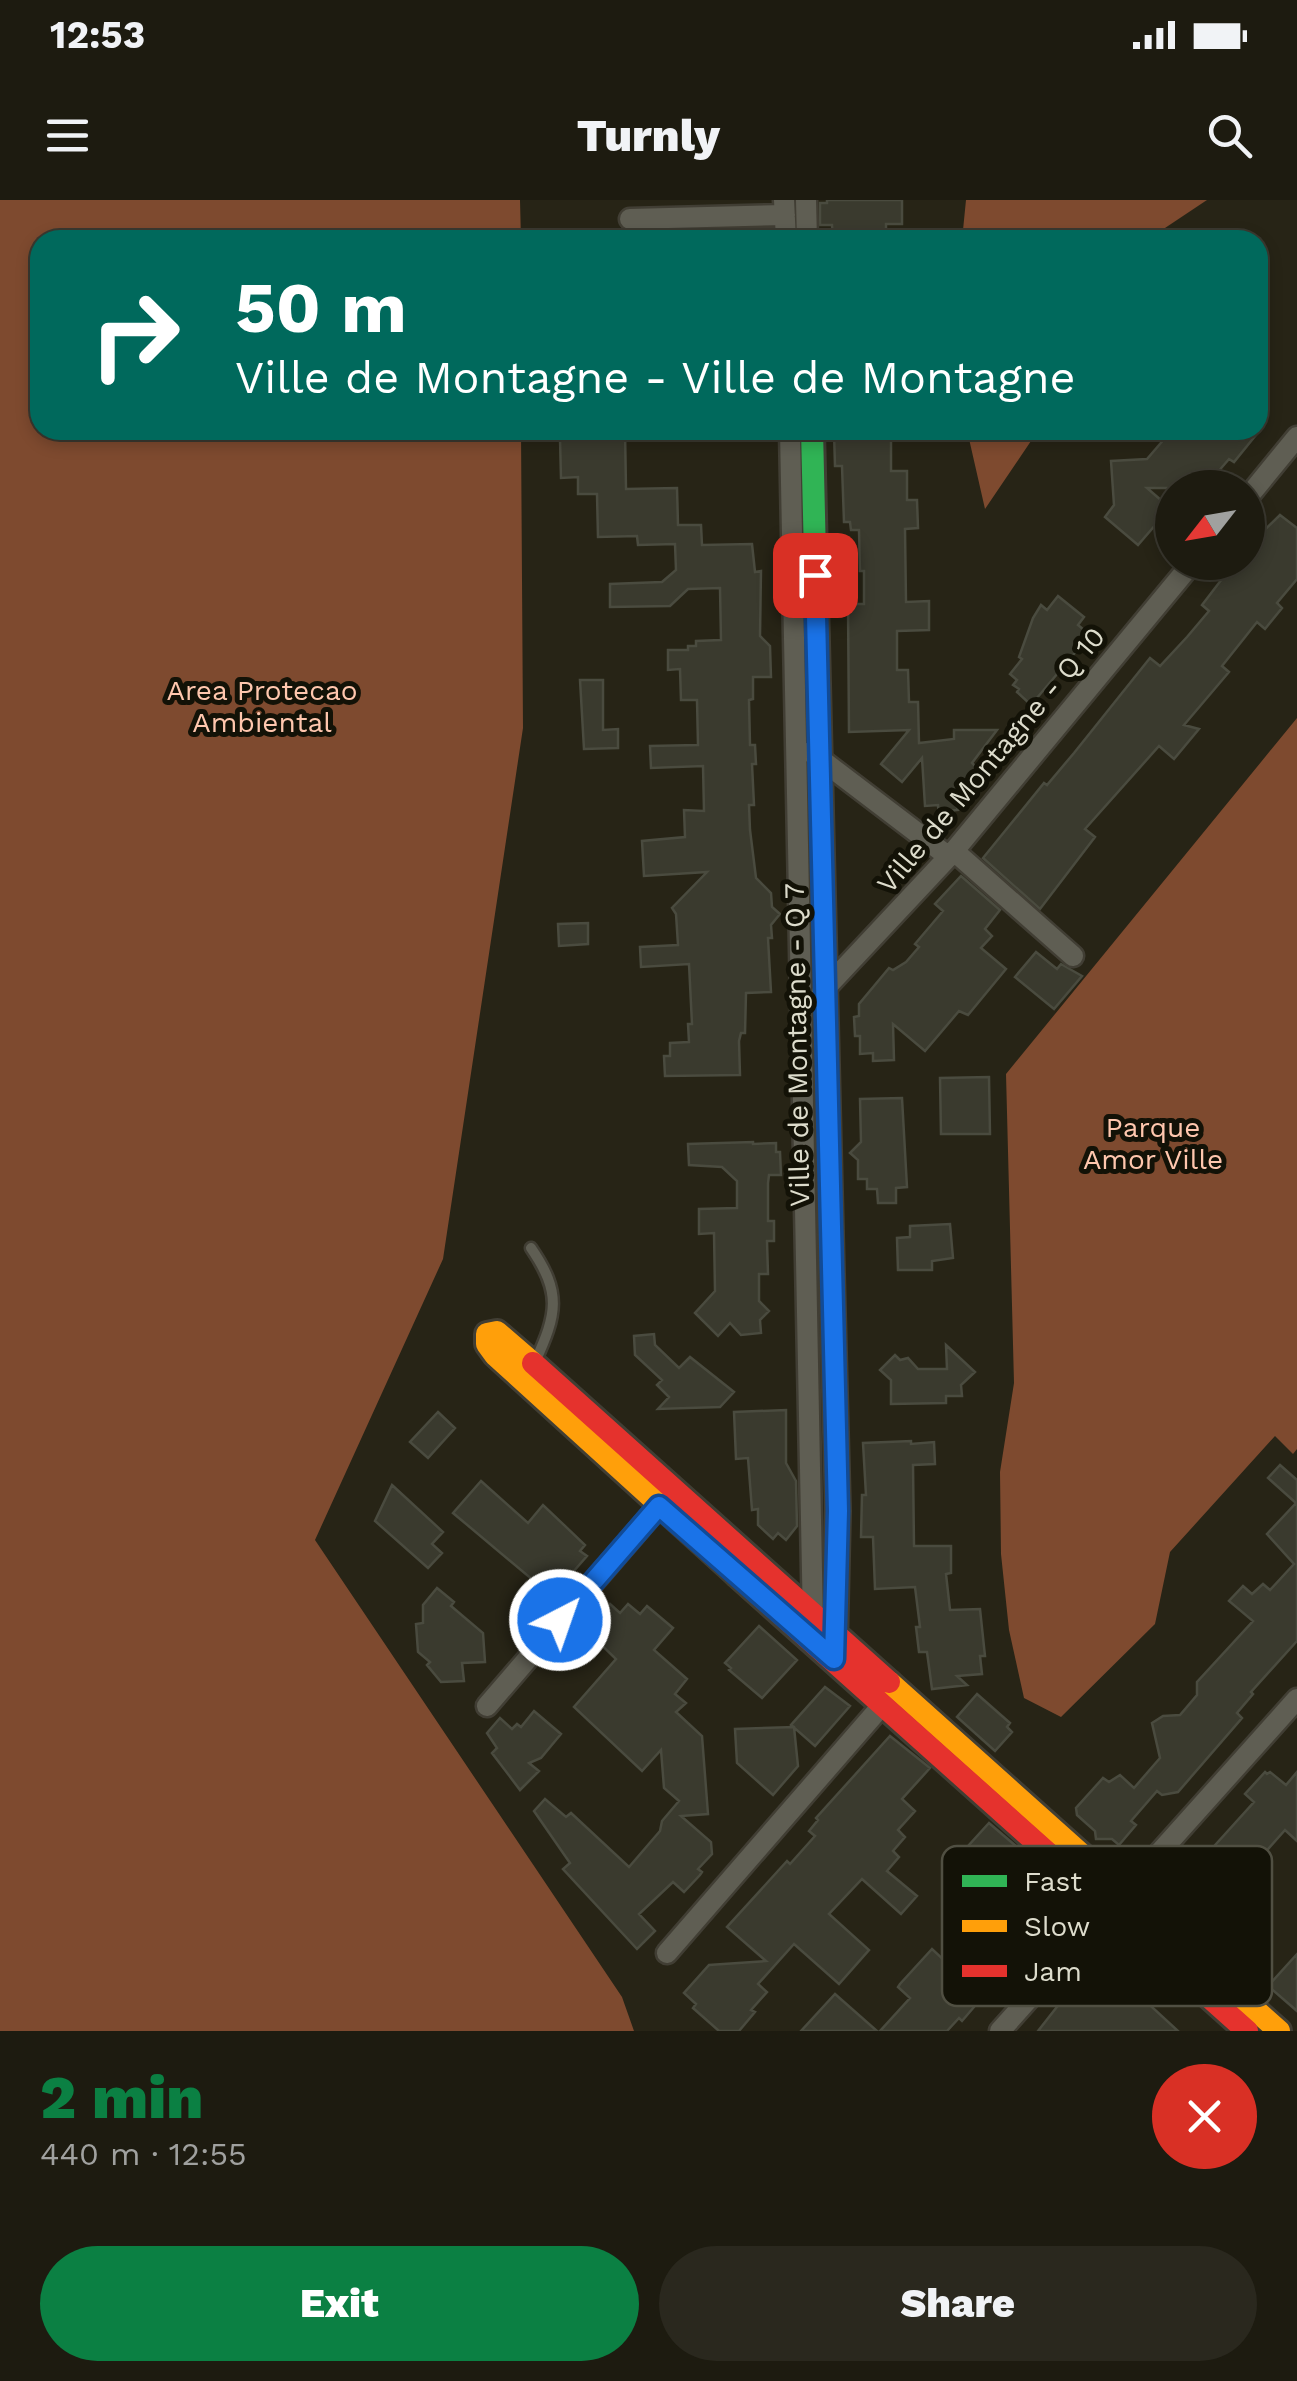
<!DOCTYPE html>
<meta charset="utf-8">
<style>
body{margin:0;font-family:"Work Sans",sans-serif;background:#2a281e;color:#f1f3f6;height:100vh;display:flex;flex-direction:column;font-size:38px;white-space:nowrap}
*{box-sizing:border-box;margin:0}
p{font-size:32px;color:#a0a19f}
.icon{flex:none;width:55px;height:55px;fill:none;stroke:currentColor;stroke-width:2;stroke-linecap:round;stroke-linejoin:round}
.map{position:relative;height:1831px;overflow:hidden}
.details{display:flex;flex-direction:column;background:#1d1b10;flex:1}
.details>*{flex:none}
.banner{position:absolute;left:30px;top:30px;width:1238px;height:210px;border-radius:30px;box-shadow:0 5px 15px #0003,0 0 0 2px #3b3930;background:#00695c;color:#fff;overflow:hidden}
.needle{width:65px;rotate:239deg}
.fabs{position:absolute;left:1155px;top:270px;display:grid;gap:20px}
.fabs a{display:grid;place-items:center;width:110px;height:110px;border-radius:50%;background:#1d1b10;box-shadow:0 5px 15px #0003,0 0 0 2px #3b3930;font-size:50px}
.pin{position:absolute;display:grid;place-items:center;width:85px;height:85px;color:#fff;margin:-42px;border-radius:20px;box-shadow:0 5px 15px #0006}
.me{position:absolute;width:110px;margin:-55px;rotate:41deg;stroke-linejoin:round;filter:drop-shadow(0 0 8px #0008)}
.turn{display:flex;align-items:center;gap:35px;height:210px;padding:0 40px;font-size:45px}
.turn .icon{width:130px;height:130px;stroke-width:2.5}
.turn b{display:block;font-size:70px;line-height:85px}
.round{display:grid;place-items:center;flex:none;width:105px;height:105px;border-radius:52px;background:#2a281e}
.headline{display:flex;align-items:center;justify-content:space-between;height:170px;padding:0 40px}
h1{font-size:60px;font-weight:800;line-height:75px;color:#0b8043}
.button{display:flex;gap:20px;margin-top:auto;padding:20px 40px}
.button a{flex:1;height:115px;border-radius:60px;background:#0b8043;color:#fff;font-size:40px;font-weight:800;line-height:115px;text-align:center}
.button a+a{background:#2a281e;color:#f1f3f6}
.status{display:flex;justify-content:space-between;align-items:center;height:70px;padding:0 50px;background:#1d1b10;direction:ltr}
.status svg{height:28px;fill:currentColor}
header{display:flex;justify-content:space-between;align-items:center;height:130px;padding:0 40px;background:#1d1b10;font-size:45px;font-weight:800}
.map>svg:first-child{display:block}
.forest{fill:#7e4a2f}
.building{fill:#3a3a2e;stroke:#4a4b3f;stroke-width:2.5}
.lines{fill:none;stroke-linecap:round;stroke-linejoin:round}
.lane-casing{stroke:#413e34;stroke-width:15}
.street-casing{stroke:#413e34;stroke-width:25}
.fast-casing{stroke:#413e34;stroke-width:28}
.slow-casing{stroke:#413e34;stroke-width:28}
.jam-casing{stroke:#413e34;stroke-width:28}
.lane{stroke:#5f5e53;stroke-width:10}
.street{stroke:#5f5e53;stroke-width:20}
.fast{stroke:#30b455;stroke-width:22}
.slow{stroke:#ff9f0a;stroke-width:22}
.jam{stroke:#e5322d;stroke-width:22}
.route-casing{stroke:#114b97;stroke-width:25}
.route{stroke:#1a73e8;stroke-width:18}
.labels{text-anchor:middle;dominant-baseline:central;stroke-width:10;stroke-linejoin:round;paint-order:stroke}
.park-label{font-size:28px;fill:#ffc7ae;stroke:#131207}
.street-label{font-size:28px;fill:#dddccc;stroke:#131207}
.key{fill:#131207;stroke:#504f42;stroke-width:2.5}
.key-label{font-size:28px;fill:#dddccc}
</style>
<div class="status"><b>12:53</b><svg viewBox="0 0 49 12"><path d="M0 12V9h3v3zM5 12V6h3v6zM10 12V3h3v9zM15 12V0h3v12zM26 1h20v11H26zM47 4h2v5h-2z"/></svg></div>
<header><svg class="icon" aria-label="menu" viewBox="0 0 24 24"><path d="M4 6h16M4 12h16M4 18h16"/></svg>Turnly<svg class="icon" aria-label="search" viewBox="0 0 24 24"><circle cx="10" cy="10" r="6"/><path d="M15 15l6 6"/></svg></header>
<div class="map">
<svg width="1297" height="1831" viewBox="0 0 1297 1831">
<rect width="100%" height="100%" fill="#272416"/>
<!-- forest -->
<path class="forest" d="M 0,0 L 520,0 L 521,40 L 40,40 L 40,230 L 521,230 L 523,528 L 443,1059 L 315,1340 L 622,1797 L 634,1831 L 0,1831 Z
M 966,0 L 1207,0 L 1147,40 L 962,40 Z
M 967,230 L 1034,230 L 1031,241 L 985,309 Z
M 1297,518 L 1297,1249 L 1293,1254 L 1275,1236 L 1170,1352 L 1155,1424 L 1061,1517 L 1024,1498 L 1009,1430 L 1001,1354 L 1000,1272 L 1014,1183 L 1006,874 Z"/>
<!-- building -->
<path class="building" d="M 827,0 L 902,0 L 902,24 L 886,24 L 886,40 L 833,40 L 832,25 L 820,25 L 820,3 L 827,3 Z
M 575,230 L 625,230 L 626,289 L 677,288 L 678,325 L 701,325 L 702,345 L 752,344 L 755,372 L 761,371 L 760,436 L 770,446 L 771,477 L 753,477 L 753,499 L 749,500 L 750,545 L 755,545 L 756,564 L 752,564 L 754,605 L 749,605 L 750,630 L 756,678 L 771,693 L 772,707 L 780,714 L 771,725 L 772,738 L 768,738 L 771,792 L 746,793 L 745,833 L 741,833 L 739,841 L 740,875 L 665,876 L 664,856 L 670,856 L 670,843 L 689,842 L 688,824 L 692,824 L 689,764 L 641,767 L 640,747 L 678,745 L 676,714 L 672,708 L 707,672 L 644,676 L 642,641 L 685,637 L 684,610 L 704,611 L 703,566 L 651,568 L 650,546 L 698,545 L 697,500 L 681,500 L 680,469 L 668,470 L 668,450 L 688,450 L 688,446 L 696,446 L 696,441 L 721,440 L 720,388 L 688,389 L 670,406 L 610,407 L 610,384 L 662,382 L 676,370 L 675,344 L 638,345 L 637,336 L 598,337 L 597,294 L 578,294 L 578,277 L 561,278 L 560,239 L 575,239 Z
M 891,230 L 891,271 L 907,271 L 907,300 L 917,300 L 918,328 L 905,329 L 906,402 L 929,401 L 929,430 L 897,431 L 897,470 L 908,470 L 909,502 L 918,502 L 919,543 L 954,539 L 954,530 L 997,530 L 972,563 L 980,571 L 955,602 L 958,610 L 947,611 L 939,621 L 938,605 L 925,606 L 922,558 L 902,582 L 881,564 L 909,530 L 849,532 L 848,404 L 864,404 L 864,371 L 860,371 L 859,330 L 851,330 L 850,322 L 844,322 L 842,266 L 835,266 L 834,232 Z
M 1172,230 L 1260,230 L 1234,262 L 1229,259 L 1204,288 L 1147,288 L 1170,308 L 1138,345 L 1105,317 L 1114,305 L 1111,261 L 1147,259 Z
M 1280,315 L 1297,328 L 1297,379 L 1277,403 L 1282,408 L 1265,429 L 1257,422 L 1222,466 L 1229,472 L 1184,525 L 1199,529 L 1174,559 L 1159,546 L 1085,629 L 1095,637 L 1040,709 L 983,658 L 1044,583 L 1047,585 L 1074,553 L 1150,458 L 1160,466 L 1187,437 L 1209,411 L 1202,405 L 1235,362 L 1248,362 L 1248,346 Z
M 1058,396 L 1084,417 L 1078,425 L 1090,435 L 1031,505 L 1017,492 L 1019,489 L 1013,485 L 1017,480 L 1010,474 L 1022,459 L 1019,457 L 1033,418 L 1041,405 L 1047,410 Z
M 580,480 L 603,480 L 603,530 L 618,529 L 618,548 L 584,549 Z
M 961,676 L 1000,710 L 985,729 L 992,736 L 981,748 L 1006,769 L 968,815 L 959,811 L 925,851 L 893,824 L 894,860 L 873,861 L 873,853 L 860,854 L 860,836 L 855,836 L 854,817 L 859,816 L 859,804 L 889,768 L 893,770 L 906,762 L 919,747 L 915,744 L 943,711 L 935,704 Z
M 588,723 L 588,744 L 559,746 L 558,724 Z
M 1036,752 L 1057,769 L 1061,764 L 1082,776 L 1054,809 L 1015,777 Z
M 989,877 L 990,934 L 941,934 L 940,878 Z
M 902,898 L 907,987 L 896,988 L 896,1003 L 878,1003 L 877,989 L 867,989 L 867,979 L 858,979 L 858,960 L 850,953 L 861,942 L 860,899 Z
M 753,942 L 753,944 L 776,943 L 776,952 L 780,952 L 781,975 L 769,975 L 768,983 L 768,1021 L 774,1021 L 774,1041 L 767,1041 L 768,1074 L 759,1074 L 759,1101 L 769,1111 L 760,1120 L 761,1133 L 741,1135 L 730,1123 L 718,1136 L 695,1113 L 715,1091 L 714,1033 L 699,1034 L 699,1009 L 737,1008 L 737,981 L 722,967 L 689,965 L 688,944 Z
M 950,1024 L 953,1058 L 932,1061 L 932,1070 L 898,1070 L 897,1038 L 910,1037 L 910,1026 Z
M 654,1134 L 655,1145 L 679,1168 L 690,1157 L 734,1192 L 720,1207 L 658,1209 L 669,1197 L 657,1185 L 662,1180 L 635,1155 L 634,1136 Z
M 946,1145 L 975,1172 L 961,1185 L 962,1196 L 946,1196 L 946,1203 L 891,1204 L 891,1180 L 880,1170 L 895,1155 L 900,1160 L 908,1158 L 918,1169 L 947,1169 Z
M 786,1210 L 786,1263 L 796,1281 L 797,1326 L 786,1340 L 778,1333 L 773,1339 L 758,1325 L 758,1309 L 752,1310 L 748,1258 L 736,1259 L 734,1212 Z
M 438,1212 L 455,1228 L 428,1258 L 410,1242 Z
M 911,1241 L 911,1244 L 934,1242 L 935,1264 L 913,1265 L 914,1346 L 951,1346 L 951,1373 L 946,1374 L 950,1410 L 980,1409 L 985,1456 L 980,1456 L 982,1474 L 957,1476 L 967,1485 L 932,1489 L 927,1452 L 919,1452 L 916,1427 L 920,1427 L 915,1387 L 875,1389 L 873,1337 L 861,1337 L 862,1295 L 866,1295 L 863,1243 Z
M 1280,1265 L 1297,1280 L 1297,1441 L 1251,1492 L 1253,1494 L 1237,1513 L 1242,1518 L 1178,1592 L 1162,1595 L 1157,1591 L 1131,1621 L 1136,1625 L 1119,1645 L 1112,1639 L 1096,1639 L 1095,1631 L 1077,1615 L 1076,1608 L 1103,1578 L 1109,1582 L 1120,1575 L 1134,1588 L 1160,1558 L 1152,1523 L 1163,1516 L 1180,1515 L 1197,1495 L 1197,1482 L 1253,1421 L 1229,1401 L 1243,1386 L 1252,1394 L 1263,1384 L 1270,1390 L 1294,1364 L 1267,1334 L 1296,1303 L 1268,1278 Z
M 481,1281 L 528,1323 L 543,1305 L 585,1345 L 580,1351 L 587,1356 L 552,1396 L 453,1313 Z
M 392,1285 L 443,1332 L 432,1344 L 442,1353 L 428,1368 L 375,1321 Z
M 437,1388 L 454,1402 L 451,1406 L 483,1433 L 485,1462 L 462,1463 L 464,1481 L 441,1482 L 427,1465 L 430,1462 L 418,1452 L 416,1424 L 423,1423 L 423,1405 Z
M 610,1404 L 620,1413 L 628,1404 L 640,1414 L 647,1406 L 673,1428 L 654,1450 L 687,1479 L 675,1494 L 686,1503 L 676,1512 L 702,1536 L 708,1614 L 681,1616 L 711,1642 L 712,1654 L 698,1669 L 702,1672 L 700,1675 L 684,1692 L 673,1682 L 639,1714 L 655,1731 L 637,1749 L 563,1669 L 570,1663 L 534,1611 L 545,1599 L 566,1617 L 571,1613 L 629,1667 L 660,1631 L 662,1621 L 679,1601 L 664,1588 L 661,1550 L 642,1571 L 574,1507 L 616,1459 L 584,1428 Z
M 759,1426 L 797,1460 L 762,1498 L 729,1470 L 731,1468 L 725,1463 Z
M 825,1487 L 850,1506 L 815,1546 L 791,1525 Z
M 977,1494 L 1010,1523 L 1007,1527 L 1012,1532 L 995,1551 L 957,1517 Z
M 534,1511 L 561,1534 L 541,1558 L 529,1563 L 539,1571 L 520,1590 L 492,1553 L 497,1548 L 487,1533 L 500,1518 L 512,1529 L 517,1524 L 521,1527 Z
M 794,1527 L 798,1566 L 773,1595 L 737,1563 L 735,1529 Z
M 890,1536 L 930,1568 L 902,1599 L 915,1611 L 898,1630 L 905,1637 L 893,1651 L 899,1657 L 887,1671 L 917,1696 L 901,1714 L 862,1679 L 829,1714 L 869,1750 L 839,1784 L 794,1744 L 758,1784 L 767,1792 L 751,1810 L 755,1812 L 739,1831 L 719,1831 L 693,1808 L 696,1804 L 684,1793 L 709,1765 L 766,1761 L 727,1727 L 787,1661 L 790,1664 L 815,1636 L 809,1631 L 818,1620 L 816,1618 Z
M 1265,1572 L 1267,1574 L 1270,1572 L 1286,1585 L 1297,1572 L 1297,1641 L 1285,1630 L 1239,1682 L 1262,1703 L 1251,1715 L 1239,1704 L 1216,1728 L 1169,1690 L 1200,1647 L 1207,1654 L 1254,1602 L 1245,1594 Z
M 989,1623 L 1030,1658 L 1024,1665 L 1031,1672 L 995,1710 L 964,1683 L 974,1671 L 959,1656 Z
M 1004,1718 L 1019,1731 L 1010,1741 L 1021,1750 L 1010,1763 L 1013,1777 L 999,1793 L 992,1786 L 962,1821 L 959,1818 L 947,1831 L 880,1831 L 910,1798 L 898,1787 L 900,1784 L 932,1749 L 947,1763 L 968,1739 L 986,1739 Z
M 1119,1742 L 1146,1767 L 1129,1786 L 1178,1831 L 1038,1831 L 1078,1780 L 1075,1777 L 1089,1760 L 1094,1765 L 1109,1746 L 1112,1749 Z
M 1297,1754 L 1297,1811 L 1268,1786 Z
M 835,1794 L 877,1831 L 801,1831 Z"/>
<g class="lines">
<!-- lane casing -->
<g class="lane-casing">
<path id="lane" d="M 531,1048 C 562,1093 557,1114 535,1162"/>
</g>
<!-- street casing -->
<g class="street-casing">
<path id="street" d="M 784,0 L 786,40
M 806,0 L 807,40
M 630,19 L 785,15
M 790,230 L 813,1423
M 1248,297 L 1297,237
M 811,552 L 949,657
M 954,651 L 1073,756
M 822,792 L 954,651 L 1193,362
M 487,1506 L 666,1298
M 667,1753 L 891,1495
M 1000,1831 L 1297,1499"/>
</g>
<!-- fast casing -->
<g class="fast-casing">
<path id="fast" d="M 812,230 L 831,1034"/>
</g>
<!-- slow casing -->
<g class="slow-casing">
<path id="slow" d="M 533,1163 L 497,1132 L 487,1134 L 487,1144 L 495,1155 L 737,1375
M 889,1482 L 1279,1831"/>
</g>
<!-- jam casing -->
<g class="jam-casing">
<path id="jam" d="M 831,1034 L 838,1311 L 835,1448
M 533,1163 L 889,1482
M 737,1375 L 1247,1831"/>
</g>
<!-- lane -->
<use href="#lane" class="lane"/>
<!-- street -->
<use href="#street" class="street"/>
<!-- fast -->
<use href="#fast" class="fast"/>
<!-- slow -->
<use href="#slow" class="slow"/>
<!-- jam -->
<use href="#jam" class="jam"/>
</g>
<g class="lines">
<!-- route casing -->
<g class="route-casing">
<path id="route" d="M 560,1420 L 659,1306 L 834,1459 L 838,1311 L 815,375"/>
</g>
<!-- route -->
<use href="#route" class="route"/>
</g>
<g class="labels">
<!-- park labels -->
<g class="park-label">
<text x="262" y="490">Area Protecao<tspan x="262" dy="32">Ambiental</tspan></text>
<text x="1153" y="927">Parque<tspan x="1153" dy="32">Amor Ville</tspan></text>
</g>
<!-- street labels -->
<g class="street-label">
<text transform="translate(991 560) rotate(-50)">Ville de Montagne - Q 10</text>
<text transform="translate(797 845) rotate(-91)">Ville de Montagne - Q 7</text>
</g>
</g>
<!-- legend -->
<rect x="942" y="1646" width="330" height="160" rx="15" class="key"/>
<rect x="962" y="1675" width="45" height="12" fill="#30b455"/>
<rect x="962" y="1720" width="45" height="12" fill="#ff9f0a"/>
<rect x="962" y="1765" width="45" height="12" fill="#e5322d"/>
<g class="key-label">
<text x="1024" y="1691">Fast</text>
<text x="1024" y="1736">Slow</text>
<text x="1024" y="1781">Jam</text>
</g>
</svg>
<div class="fabs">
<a><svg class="needle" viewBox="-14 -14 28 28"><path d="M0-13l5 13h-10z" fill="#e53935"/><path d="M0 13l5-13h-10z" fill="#a0a19f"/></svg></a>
</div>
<div class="pin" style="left:815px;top:375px;background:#d93025"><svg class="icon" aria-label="arrive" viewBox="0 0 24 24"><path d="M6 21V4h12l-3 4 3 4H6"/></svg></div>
<svg class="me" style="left:560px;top:1420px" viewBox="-20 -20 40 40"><circle r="17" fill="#1a73e8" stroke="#fff" stroke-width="3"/><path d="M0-11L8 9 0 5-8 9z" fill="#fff"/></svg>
<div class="banner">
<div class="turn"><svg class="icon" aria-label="right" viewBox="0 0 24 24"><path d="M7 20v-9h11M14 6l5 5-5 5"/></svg><div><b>50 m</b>Ville de Montagne - Ville de Montagne</div></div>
</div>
</div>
<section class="details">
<div class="headline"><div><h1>2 min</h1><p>440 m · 12:55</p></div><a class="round" style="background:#d93025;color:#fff"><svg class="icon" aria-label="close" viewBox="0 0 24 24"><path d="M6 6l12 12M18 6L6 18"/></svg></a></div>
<div class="button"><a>Exit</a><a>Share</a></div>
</section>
